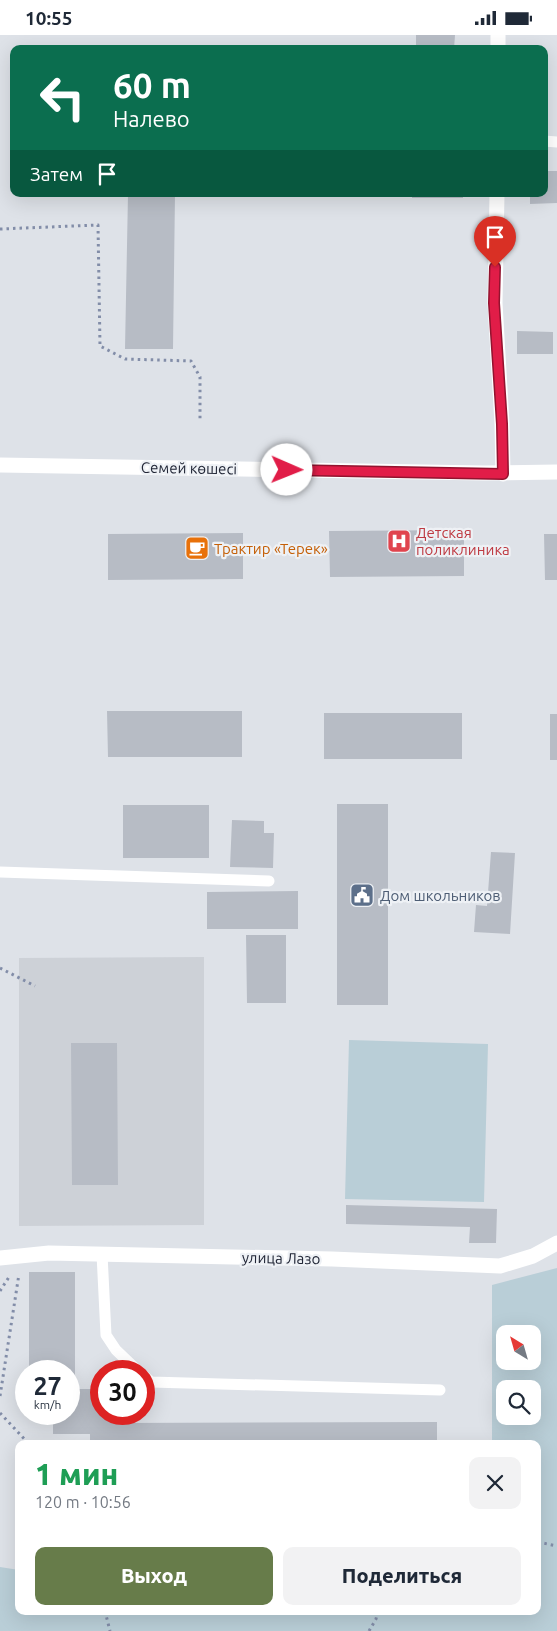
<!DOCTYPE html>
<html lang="ru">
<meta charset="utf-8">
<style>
body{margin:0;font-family:Ubuntu,sans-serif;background:#f2f2f3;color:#1f2937;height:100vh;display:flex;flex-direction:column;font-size:19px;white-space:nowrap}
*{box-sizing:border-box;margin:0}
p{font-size:16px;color:#747a83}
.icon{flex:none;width:28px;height:28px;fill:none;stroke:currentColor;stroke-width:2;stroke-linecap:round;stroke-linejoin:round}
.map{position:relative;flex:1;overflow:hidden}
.panel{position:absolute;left:15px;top:1405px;width:526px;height:175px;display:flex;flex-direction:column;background:#fff;border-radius:10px;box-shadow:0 5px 20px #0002}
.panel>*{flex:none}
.guide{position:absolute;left:10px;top:10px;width:538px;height:152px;border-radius:10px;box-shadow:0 5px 20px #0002;background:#0b6e4f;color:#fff;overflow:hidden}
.needle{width:32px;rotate:323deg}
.buttons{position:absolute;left:496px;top:1290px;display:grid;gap:10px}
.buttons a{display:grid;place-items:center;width:45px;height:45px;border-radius:10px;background:#fff;box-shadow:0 5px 20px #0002;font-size:25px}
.speed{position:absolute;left:15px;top:1325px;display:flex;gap:10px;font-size:25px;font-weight:700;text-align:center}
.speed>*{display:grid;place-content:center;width:65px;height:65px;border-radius:50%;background:#fff;box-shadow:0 5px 20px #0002;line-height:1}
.speed small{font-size:12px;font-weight:400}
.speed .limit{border:8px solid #d22;background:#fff;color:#111}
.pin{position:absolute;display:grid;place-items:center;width:42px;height:42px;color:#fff;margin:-51px -21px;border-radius:50% 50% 50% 0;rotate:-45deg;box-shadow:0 0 5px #0007}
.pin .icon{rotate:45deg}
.me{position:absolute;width:55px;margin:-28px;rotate:91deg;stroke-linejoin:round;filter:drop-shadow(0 0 4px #0008)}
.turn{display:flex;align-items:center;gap:18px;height:105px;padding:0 20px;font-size:22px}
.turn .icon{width:65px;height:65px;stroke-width:2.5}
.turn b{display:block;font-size:35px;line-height:42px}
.then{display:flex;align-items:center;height:48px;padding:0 20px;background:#0003;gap:10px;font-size:19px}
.round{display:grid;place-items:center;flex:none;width:52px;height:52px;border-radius:10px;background:#f2f2f3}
.headline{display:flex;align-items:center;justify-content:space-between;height:85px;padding:0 20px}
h1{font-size:30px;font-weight:800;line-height:38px;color:#1e9e55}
.cta{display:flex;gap:10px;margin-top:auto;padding:10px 20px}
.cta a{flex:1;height:58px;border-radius:10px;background:#677c4a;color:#fff;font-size:20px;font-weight:800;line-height:58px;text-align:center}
.cta a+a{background:#f2f2f3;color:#1f2937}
.status{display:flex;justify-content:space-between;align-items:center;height:35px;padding:0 25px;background:#fff;direction:ltr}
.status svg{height:14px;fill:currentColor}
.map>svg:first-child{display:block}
.built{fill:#cdd1d7}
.green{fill:#b9ced7;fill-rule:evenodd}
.building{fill:#b7bcc5}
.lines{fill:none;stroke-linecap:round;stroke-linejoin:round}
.path{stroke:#828da8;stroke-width:3;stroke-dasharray:2.5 4;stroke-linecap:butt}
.lane{stroke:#fff;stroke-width:11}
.street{stroke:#fff;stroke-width:15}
.route-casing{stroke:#92132f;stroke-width:12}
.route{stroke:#e11d48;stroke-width:9}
.labels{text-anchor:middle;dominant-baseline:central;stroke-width:4.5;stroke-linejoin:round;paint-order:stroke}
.street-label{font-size:15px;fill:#212636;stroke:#eef1f5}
.health-label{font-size:15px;fill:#be3a42;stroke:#eef1f5;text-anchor:start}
.food-label{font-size:15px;fill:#c56008;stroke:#eef1f5;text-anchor:start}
.service-label{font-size:15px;fill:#4e5e75;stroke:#eef1f5;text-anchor:start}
</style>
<div class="status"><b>10:55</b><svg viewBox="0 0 49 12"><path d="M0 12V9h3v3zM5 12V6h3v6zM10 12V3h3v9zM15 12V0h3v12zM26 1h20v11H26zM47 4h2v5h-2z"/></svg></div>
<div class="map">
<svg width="557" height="1596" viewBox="0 0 557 1596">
<rect width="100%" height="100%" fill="#dee2e8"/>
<!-- built -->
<path class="built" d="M 204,922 L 204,1190 L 19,1191 L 19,923 Z"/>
<!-- green -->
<path class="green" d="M 349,1005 L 488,1009 L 484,1167 L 345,1164 Z
M 557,1233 L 557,1596 L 0,1596 L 0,1532 L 19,1535 L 19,1576 L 538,1576 L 538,1409 L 492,1409 L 492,1250 ZM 505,1299 L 532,1299 L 532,1326 L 505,1326 ZM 505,1354 L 532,1354 L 532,1381 L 505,1381 Z"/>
<!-- building -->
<path class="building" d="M 416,0 L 455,0 L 454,14 L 416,14 Z
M 544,136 L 557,136 L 557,168 L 530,169 L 530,159 L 544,159 Z
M 128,159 L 175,159 L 173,314 L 125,314 Z
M 412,159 L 463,159 L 463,163 L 412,163 Z
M 517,296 L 553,297 L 553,319 L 517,319 Z
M 464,495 L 464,541 L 330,542 L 329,496 Z
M 243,498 L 243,544 L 108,545 L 108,499 Z
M 544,499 L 557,499 L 557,545 L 545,545 Z
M 107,676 L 242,676 L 242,722 L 108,722 Z
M 324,678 L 462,678 L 462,724 L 324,724 Z
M 550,679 L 557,679 L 557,725 L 550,725 Z
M 337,769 L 388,769 L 388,970 L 337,970 Z
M 123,770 L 209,770 L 209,823 L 123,823 Z
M 232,785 L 264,786 L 264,798 L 274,798 L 273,833 L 230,832 Z
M 491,817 L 515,818 L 510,899 L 474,897 L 476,870 L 487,871 Z
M 298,856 L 298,894 L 207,894 L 207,857 Z
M 246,900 L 286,900 L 286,968 L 247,968 Z
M 71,1008 L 117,1008 L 118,1150 L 72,1150 Z
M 346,1170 L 497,1174 L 496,1208 L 469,1208 L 470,1192 L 346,1189 Z
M 29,1237 L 75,1237 L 75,1353 L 69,1353 L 69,1336 L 29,1336 Z
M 69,1354 L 96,1354 L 96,1367 L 101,1367 L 101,1379 L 113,1379 L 113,1388 L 437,1387 L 437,1409 L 90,1409 L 90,1399 L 53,1399 L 53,1379 L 69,1379 Z"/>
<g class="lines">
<!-- path -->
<path class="path" d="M 0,194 L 98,190 L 100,311 L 125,324 L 191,326 L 200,342 L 200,386
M 0,933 L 35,951
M 0,1256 L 9,1242
M 0,1361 L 19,1239
M 0,1378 L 29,1409
M 538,1507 L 557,1511
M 105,1576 L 110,1596
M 369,1596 L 376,1584 L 378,1576"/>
<!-- lane -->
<path class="lane" d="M 544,106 L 557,107
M 0,837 L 269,846
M 102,1219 L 106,1300 L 116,1315 L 138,1336
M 144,1341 L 151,1347 L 440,1355"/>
<!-- street -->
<path class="street" d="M 498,14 L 498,0
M 497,159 L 495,268 L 502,389 L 503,439
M 0,430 L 484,438 L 557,437
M 0,1223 L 49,1218 L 332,1224 L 500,1231 L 533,1221 L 557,1208"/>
</g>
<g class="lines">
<!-- route casing -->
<g class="route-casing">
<path id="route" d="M 287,435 L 503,439 L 502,389 L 494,268 L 495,232"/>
</g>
<!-- route -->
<use href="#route" class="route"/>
</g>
<!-- icons -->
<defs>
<g id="hospital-square" transform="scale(1.25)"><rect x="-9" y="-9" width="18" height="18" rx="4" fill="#e0444e" stroke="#eef1f5"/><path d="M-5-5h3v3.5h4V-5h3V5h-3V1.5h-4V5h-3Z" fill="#fff"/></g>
<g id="cafe-square" transform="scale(1.25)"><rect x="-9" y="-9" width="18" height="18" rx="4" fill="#e8710a" stroke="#eef1f5"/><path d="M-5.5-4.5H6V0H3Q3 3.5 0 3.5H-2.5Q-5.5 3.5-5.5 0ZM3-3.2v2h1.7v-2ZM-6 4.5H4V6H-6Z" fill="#fff"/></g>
<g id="civic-square" transform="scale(1.25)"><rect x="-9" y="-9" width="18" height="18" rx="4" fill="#5c6f8a" stroke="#eef1f5"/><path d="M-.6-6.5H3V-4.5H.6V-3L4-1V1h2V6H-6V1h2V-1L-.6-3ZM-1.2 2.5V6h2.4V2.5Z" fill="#fff"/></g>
</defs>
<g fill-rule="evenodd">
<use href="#hospital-square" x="399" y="506"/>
<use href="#cafe-square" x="197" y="513"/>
<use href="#civic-square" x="362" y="860"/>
</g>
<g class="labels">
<!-- street labels -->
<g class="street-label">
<text transform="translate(189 433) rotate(1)">Семей көшесі</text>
<text transform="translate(281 1223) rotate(1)">улица Лазо</text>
</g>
<!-- health labels -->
<g class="health-label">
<text x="416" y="497">Детская<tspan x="416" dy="17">поликлиника</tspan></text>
</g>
<!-- food labels -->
<g class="food-label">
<text x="214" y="513">Трактир «Терек»</text>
</g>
<!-- service labels -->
<g class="service-label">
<text x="380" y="860">Дом школьников</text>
</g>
</g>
</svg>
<div class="buttons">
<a><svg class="needle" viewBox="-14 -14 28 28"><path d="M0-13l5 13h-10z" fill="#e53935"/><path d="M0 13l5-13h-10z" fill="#747a83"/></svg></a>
<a><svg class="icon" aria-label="search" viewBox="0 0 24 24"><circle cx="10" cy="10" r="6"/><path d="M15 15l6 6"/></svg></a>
</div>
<div class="speed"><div>27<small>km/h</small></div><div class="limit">30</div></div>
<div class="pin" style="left:495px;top:232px;background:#d93025"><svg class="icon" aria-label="arrive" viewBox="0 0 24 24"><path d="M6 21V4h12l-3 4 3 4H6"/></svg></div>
<svg class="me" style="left:287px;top:435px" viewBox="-20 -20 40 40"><circle r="19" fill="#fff"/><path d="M0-13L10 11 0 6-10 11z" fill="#e11d48"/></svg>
<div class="guide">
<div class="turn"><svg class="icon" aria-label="left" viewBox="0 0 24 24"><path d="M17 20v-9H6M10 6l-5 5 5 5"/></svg><div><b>60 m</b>Налево</div></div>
<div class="then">Затем<svg class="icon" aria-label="arrive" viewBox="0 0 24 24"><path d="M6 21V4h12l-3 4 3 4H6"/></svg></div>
</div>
<section class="panel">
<div class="headline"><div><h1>1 мин</h1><p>120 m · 10:56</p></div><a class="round"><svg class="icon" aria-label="close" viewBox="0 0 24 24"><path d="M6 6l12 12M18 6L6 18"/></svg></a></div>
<div class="cta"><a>Выход</a><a>Поделиться</a></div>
</section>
</div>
